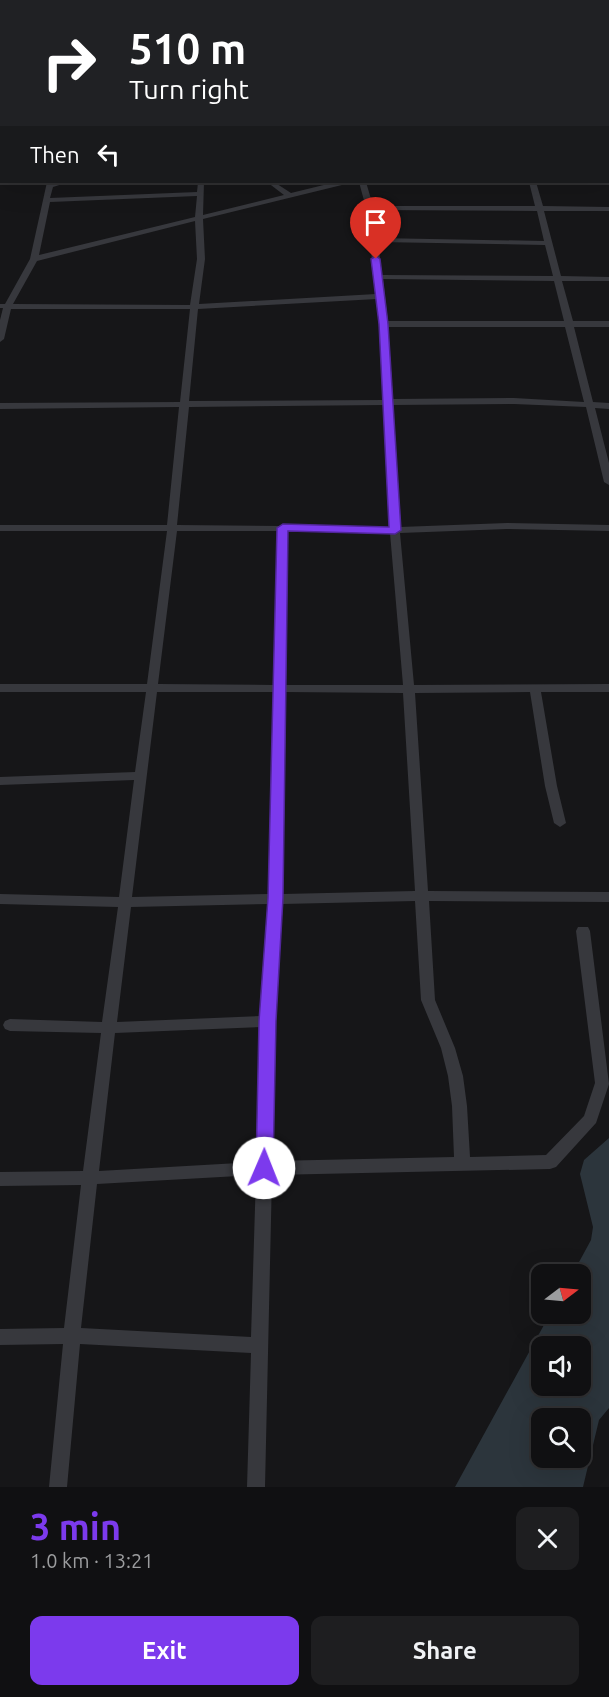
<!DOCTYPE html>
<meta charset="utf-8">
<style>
body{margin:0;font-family:Ubuntu,sans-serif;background:#1e1e20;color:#f1f3f6;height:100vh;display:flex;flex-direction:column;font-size:22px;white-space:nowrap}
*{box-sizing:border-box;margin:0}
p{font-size:20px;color:#9c9d9f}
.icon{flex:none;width:33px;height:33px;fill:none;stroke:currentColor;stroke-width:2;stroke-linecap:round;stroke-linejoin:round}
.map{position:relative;height:1487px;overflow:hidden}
.sheet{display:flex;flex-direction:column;background:#101012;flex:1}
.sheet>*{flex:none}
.guide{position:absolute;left:0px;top:0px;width:609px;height:183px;box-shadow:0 6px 24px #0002,0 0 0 2px #303032;background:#202124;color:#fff;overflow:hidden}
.needle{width:39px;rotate:74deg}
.controls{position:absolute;left:531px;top:1264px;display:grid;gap:12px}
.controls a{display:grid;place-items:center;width:60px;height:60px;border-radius:12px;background:#101012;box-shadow:0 6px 24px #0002,0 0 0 2px #303032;font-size:30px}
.pin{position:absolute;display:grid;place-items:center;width:51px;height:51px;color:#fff;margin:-62px -26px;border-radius:50% 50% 50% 0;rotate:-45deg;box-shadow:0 0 6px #0007}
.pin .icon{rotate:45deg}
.me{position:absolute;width:66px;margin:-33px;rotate:1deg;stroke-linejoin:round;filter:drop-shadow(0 0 4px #0008)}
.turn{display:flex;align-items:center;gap:21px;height:126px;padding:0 30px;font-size:27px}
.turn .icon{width:78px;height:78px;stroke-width:2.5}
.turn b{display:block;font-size:42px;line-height:51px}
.then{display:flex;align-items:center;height:57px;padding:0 30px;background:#0003;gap:12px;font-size:22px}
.round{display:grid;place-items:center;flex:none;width:63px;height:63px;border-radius:12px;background:#1e1e20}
.head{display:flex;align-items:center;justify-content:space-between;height:102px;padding:0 30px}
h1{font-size:36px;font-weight:700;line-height:45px;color:#7c3aed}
.action{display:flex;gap:12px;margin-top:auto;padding:12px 30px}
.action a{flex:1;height:69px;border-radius:12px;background:#7c3aed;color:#fff;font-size:24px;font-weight:700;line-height:69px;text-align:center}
.action a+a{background:#1e1e20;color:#f1f3f6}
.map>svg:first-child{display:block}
.water{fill:#2c353c;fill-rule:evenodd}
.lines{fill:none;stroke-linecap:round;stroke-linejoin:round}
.street{fill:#37383d;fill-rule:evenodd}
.highway{fill:#63666e;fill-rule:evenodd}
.route{fill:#7c3aed;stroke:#51269a;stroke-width:1.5}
</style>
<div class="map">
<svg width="609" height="1487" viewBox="0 0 609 1487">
<rect width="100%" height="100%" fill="#161618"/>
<!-- water -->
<path class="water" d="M 609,1138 L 609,1408 L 599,1420 L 583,1487 L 455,1487 L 550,1314 L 580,1314 L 580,1275 L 572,1275 L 591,1240 L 593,1227 L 580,1174 L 584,1160 ZM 542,1347 L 580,1347 L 580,1386 L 542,1386 ZM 542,1419 L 580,1419 L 580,1458 L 542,1458 Z"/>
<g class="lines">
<!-- street -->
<path class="street" d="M 352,0 L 361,0 L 349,2 Z
M 411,0 L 418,0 L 419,2 L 412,2 Z
M 494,0 L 501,0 L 502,2 L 495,2 Z
M 510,0 L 519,0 L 507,2 Z
M 609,3 L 609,7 L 608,8 L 608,4 Z
M 608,26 L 609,26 L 609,30 L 608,30 Z
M 609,51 L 609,56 L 608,56 L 608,52 Z
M 0,63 L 2,63 L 2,67 L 0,67 Z
M 608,83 L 609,83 L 609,88 L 608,88 Z
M 0,90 L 2,90 L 2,94 L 0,94 Z
M 608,170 L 609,170 L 609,175 L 608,175 Z
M 47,182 L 69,182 L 53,187 L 50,198 L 197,192 L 198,182 L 204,182 L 203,215 L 284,195 L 267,182 L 274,182 L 291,193 L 336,182 L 346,182 L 346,184 L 203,219 L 205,259 L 199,304 L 376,294 L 366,208 L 359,182 L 366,182 L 373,206 L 535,206 L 529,182 L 536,182 L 543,206 L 609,207 L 609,211 L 544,211 L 561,276 L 609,277 L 609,281 L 562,281 L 573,321 L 609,321 L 609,327 L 574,327 L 593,402 L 609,403 L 609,409 L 595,408 L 609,463 L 609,485 L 604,482 L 586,407 L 514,404 L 393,405 L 400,527 L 507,523 L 609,525 L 609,531 L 507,529 L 400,533 L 414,685 L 609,684 L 609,692 L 541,692 L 557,786 L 566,823 L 560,827 L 554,823 L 545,786 L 530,692 L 415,693 L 428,891 L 609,892 L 609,902 L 429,901 L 435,1000 L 455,1048 L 463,1076 L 467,1106 L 470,1157 L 546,1155 L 584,1116 L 595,1083 L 576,931 L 578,927 L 588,927 L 590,931 L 609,1084 L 596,1123 L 556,1167 L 550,1169 L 272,1175 L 265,1487 L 247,1487 L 251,1353 L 80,1344 L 67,1487 L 49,1487 L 63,1344 L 0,1345 L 0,1329 L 64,1328 L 81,1185 L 0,1186 L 0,1172 L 83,1171 L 101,1033 L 10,1031 L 5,1029 L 3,1025 L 5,1021 L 10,1019 L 102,1022 L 118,907 L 0,904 L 0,894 L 119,897 L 134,780 L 0,785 L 0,777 L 135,772 L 146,692 L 0,692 L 0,684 L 147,684 L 167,531 L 0,531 L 0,525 L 167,525 L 179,407 L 0,409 L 0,403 L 180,402 L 190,309 L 11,309 L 4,339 L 0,342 L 0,320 L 3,308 L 0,308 L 0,304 L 5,304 L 30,259 ZM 197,196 L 195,217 L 39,255 L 50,202 ZM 374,210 L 537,211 L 544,241 L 377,238 ZM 195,221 L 197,259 L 190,305 L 13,304 L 37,261 ZM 378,242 L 545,245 L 553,276 L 382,275 ZM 383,279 L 554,281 L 564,321 L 388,321 ZM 377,299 L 384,400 L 189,401 L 198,309 ZM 388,327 L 565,327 L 584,402 L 514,398 L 393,399 ZM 384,405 L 390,527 L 177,525 L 189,407 ZM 177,531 L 278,531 L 274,685 L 158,684 ZM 288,531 L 390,533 L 403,685 L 286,685 ZM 157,692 L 274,692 L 269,894 L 132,897 ZM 286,692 L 403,693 L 415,891 L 283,894 ZM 415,901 L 421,1000 L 441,1048 L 448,1076 L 452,1106 L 454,1157 L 272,1161 L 275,1021 L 282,904 ZM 269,904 L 261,1016 L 117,1022 L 131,907 ZM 261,1027 L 257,1162 L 99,1171 L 115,1033 ZM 256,1175 L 251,1337 L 81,1328 L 97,1184 Z"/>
<!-- highway -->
<path class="highway" d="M 123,0 L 135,0 L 122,2 Z
M 0,58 L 2,58 L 2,64 L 0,64 Z"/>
</g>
<!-- route -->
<path class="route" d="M 376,256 L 380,259 L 388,324 L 401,530 L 395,534 L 288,531 L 283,898 L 276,1021 L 273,1168 L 271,1174 L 264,1176 L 258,1174 L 256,1168 L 259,1021 L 268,898 L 277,528 L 283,524 L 389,527 L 379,324 L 371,259 Z"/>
</svg>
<div class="controls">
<a><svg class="needle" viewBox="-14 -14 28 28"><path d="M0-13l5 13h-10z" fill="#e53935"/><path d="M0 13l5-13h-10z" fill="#9c9d9f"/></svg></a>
<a><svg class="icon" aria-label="sound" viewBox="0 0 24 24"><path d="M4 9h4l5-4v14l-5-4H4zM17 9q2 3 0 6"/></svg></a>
<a><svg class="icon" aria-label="search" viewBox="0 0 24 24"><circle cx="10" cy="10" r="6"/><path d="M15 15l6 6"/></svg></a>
</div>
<div class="pin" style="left:376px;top:259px;background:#d93025"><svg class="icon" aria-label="arrive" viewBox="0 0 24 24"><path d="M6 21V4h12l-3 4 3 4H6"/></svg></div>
<svg class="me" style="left:264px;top:1168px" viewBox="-20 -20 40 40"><circle r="19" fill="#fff"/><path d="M0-13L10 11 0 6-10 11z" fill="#7c3aed"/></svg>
<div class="guide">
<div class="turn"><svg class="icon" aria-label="right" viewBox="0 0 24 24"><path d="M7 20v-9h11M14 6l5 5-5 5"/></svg><div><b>510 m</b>Turn right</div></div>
<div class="then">Then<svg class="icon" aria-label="left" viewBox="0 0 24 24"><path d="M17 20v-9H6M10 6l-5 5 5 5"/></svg></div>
</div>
</div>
<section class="sheet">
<div class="head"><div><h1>3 min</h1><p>1.0 km · 13:21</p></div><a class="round"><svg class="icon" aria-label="close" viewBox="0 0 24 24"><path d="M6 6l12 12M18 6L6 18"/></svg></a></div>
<div class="action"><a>Exit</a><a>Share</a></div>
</section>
